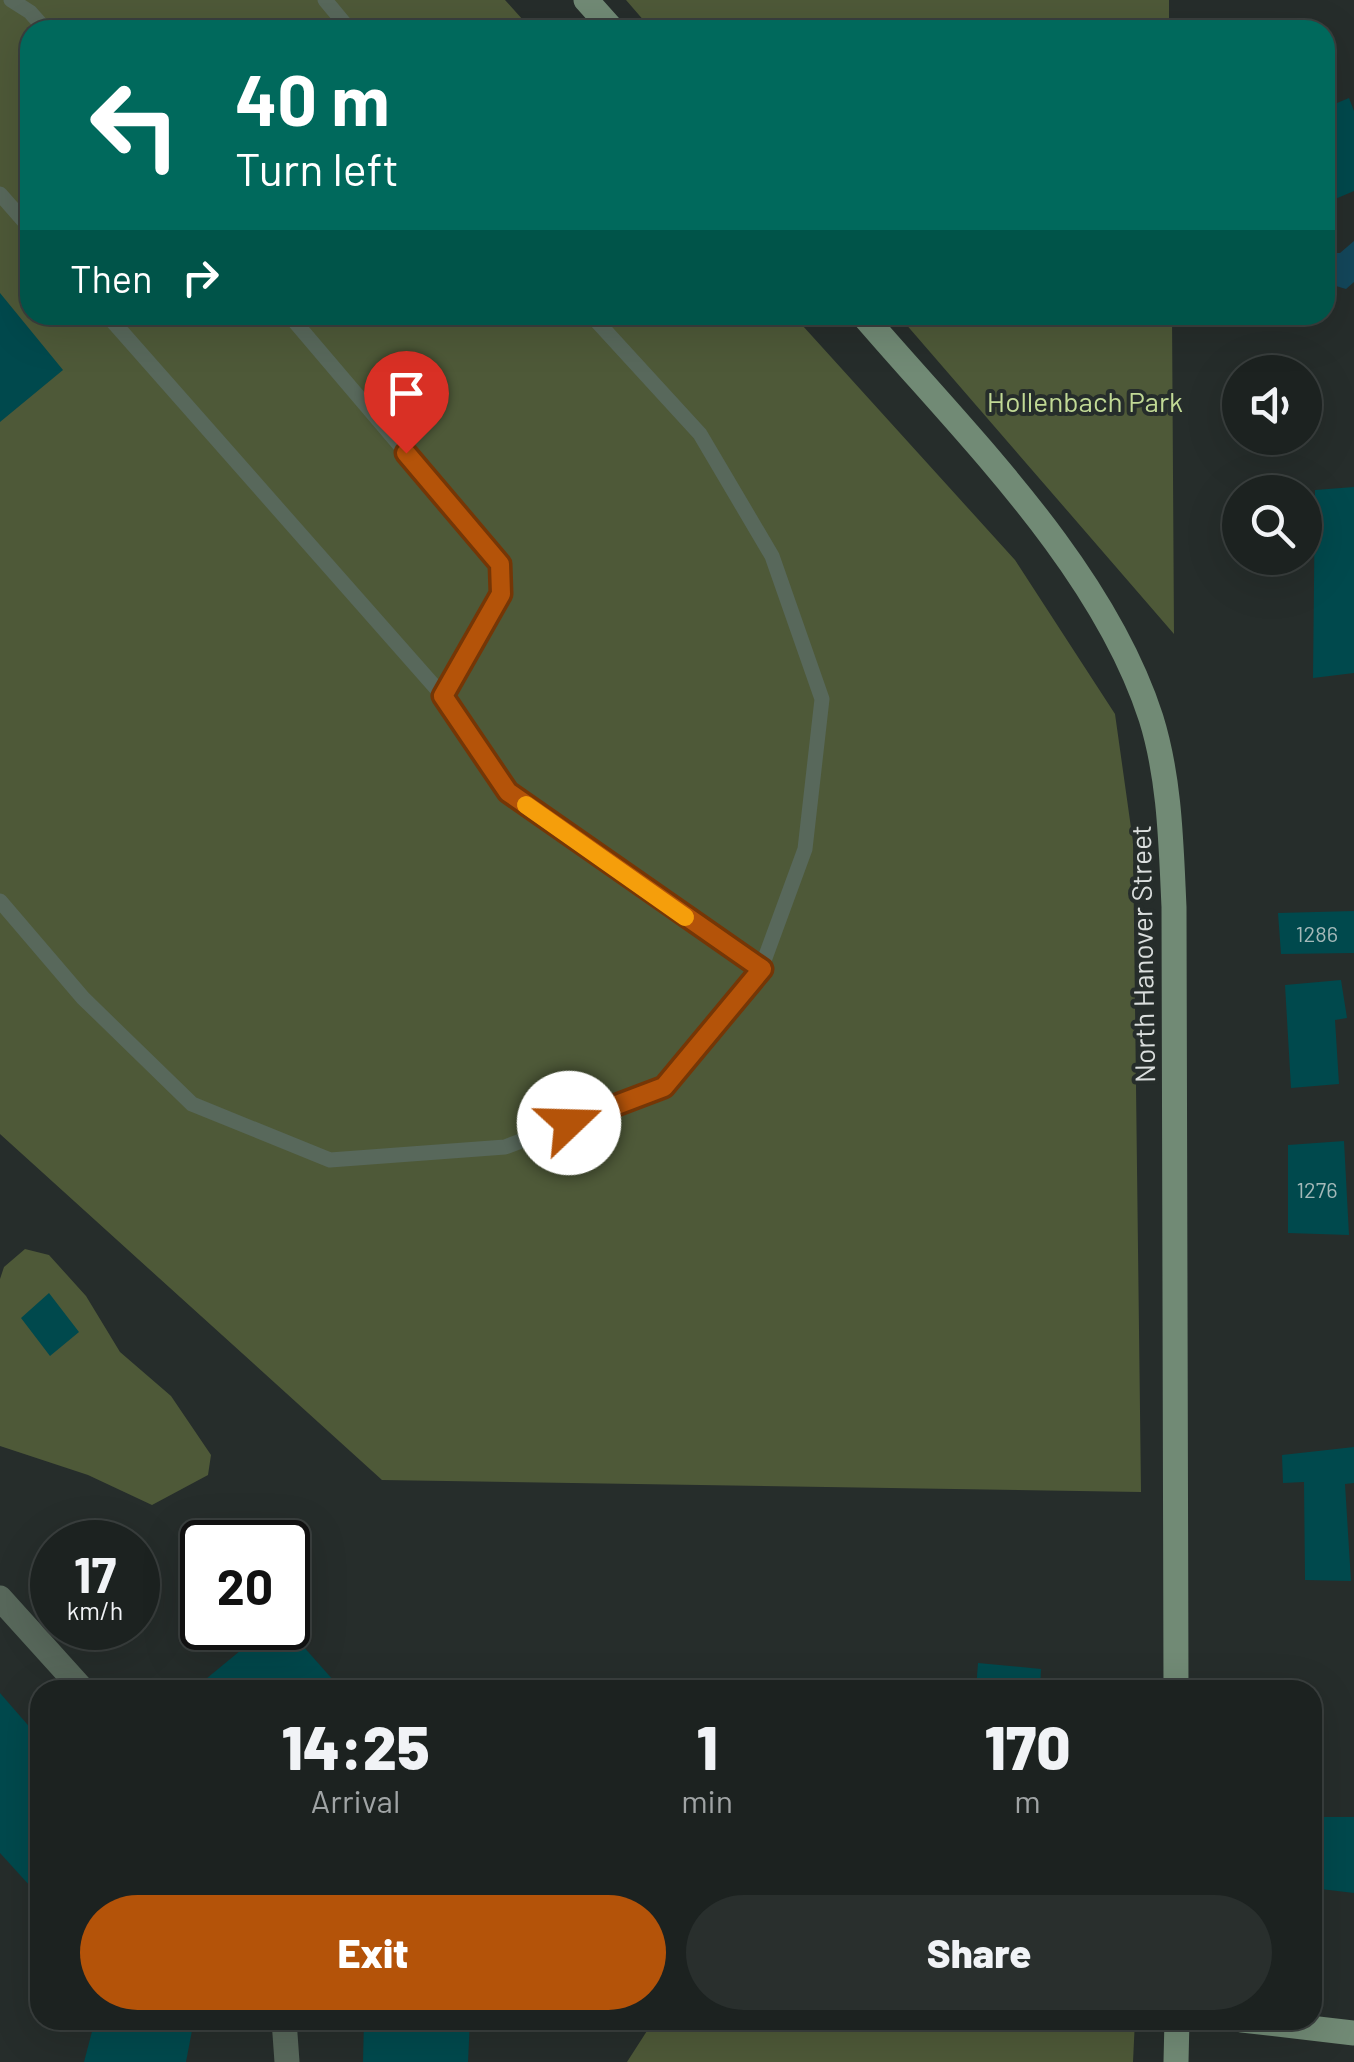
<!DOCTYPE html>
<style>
body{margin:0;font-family:Barlow,sans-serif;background:#292f2d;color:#f1f3f6;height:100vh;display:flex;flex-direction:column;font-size:38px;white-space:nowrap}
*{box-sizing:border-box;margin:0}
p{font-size:32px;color:#a0a4a5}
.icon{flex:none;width:55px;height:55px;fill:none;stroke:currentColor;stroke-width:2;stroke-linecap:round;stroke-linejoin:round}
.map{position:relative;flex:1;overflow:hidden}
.side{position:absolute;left:30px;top:1680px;width:1292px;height:350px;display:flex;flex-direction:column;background:#1c2220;border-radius:30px;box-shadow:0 10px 40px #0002,0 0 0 2px #3a3f3e}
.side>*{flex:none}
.guide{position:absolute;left:20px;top:20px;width:1315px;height:305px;border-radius:30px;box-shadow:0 10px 40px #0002,0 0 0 2px #3a3f3e;background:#00695c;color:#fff;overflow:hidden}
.tools{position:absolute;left:1222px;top:355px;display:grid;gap:20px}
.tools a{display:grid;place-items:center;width:100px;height:100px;border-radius:50%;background:#1c2220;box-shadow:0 10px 40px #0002,0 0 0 2px #3a3f3e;font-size:50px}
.speed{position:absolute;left:30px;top:1520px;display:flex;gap:20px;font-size:50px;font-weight:700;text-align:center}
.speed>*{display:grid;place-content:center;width:130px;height:130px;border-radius:50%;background:#1c2220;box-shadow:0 10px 40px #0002,0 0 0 2px #3a3f3e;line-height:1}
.speed small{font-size:25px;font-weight:400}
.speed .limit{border:5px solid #111;border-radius:15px;background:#fff;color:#111}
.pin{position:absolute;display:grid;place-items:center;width:85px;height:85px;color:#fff;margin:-102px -42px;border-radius:50% 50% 50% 0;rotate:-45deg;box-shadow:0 0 10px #0007}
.pin .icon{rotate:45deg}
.me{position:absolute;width:110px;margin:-55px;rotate:69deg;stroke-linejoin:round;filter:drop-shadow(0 0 8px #0008)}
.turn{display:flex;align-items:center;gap:35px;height:210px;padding:0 50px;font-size:45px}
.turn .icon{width:130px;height:130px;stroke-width:2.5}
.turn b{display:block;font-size:70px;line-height:85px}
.then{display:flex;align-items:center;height:95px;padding:0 50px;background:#0003;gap:20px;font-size:38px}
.eta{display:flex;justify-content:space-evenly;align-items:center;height:170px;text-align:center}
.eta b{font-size:60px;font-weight:800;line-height:70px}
.button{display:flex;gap:20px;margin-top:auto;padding:20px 50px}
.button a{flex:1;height:115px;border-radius:60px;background:#b45309;color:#fff;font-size:40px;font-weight:800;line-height:115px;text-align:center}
.button a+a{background:#292f2d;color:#f1f3f6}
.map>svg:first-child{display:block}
.green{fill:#4e5938}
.water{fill:#13475b}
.building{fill:#00494d}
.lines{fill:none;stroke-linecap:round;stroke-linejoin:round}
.lane{stroke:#58685b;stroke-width:15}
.street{stroke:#58685b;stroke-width:25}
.secondary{stroke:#718a75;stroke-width:25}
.route-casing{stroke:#753606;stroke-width:25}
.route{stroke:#b45309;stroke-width:18}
.slow{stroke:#f59e0b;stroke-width:18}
.labels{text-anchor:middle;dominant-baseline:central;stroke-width:8;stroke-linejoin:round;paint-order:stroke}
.number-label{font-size:22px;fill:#a4b9b9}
.park-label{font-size:28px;fill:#c1d995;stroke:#262d2b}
.street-label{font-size:28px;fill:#dadedd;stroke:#262d2b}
</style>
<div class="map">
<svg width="1354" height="2062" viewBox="0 0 1354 2062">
<rect width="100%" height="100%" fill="#262d2b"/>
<!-- green -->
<path class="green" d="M 0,0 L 505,0 L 532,30 L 30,30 L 30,315 L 793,315 L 1015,560 L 1115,714 L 1133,842 L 1141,1492 L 382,1480 L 0,1134 Z
M 626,0 L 1169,0 L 1169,30 L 652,30 Z
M 899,315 L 1172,315 L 1174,634 L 898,315 Z
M 25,1249 L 49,1255 L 86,1296 L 120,1352 L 171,1396 L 211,1455 L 208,1475 L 152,1505 L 88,1475 L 0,1446 L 0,1279 L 4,1267 Z
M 654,2020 L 1135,2020 L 1133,2062 L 627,2062 Z"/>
<!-- water -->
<path class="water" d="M 1354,241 L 1354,282 L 1346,289 L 1326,283 L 1325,253 L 1340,253 Z"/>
<!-- building -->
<path class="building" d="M 1349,98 L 1354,111 L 1354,191 L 1328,202 L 1325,194 L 1325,108 Z
M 0,293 L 63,370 L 0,422 Z
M 1354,487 L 1354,673 L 1313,678 L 1315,490 Z
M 1354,911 L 1354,953 L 1281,954 L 1278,913 Z
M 1341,980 L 1347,1018 L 1335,1020 L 1339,1084 L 1291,1088 L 1285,985 Z
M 1344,1141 L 1349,1235 L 1288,1233 L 1288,1145 Z
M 49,1293 L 79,1332 L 50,1356 L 21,1318 Z
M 1354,1447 L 1354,1483 L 1345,1484 L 1351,1581 L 1305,1580 L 1304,1482 L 1283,1483 L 1282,1455 Z
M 268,1628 L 287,1628 L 342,1690 L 195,1688 Z
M 978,1663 L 1041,1669 L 1040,1690 L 976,1690 Z
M 0,1693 L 40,1739 L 40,1897 L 0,1853 Z
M 1315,1817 L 1354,1817 L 1354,1893 L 1312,1888 Z
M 95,2020 L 194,2020 L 186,2062 L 84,2062 Z
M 364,2020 L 470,2020 L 468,2062 L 363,2062 Z"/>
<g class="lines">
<!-- lane -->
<path class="lane" d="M 11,0 L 30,12 L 46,30
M 325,0 L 350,30
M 0,194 L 30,228
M 107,315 L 443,696 L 508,792 L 761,969
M 289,315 L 500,563 L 501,594 L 443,696
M 0,901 L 83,998 L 192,1104 L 330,1160 L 505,1147 L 664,1087 L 761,969 L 805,849 L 822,699 L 772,556 L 700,434 L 591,315"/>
<!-- street -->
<path class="street" d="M 0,1598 L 83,1690
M 284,2020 L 287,2062"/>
<!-- secondary -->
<path class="secondary" d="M 586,0 L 613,30
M 863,315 C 965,434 1102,566 1151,718 C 1170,779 1171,844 1174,907 L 1176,1690
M 1242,2020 L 1354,2033
M 1176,2062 L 1177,2020"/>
</g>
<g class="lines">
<!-- route casing -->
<g class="route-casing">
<path id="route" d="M 406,453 L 500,564 L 501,594 L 443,696 L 508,792 L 762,969 L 664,1087 L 569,1123"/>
</g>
<!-- route -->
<use href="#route" class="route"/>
<!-- slow -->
<path class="slow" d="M 526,805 L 685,917"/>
</g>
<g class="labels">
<!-- number labels -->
<g class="number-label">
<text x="1317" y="933">1286</text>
<text x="1317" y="1189">1276</text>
</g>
<!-- park labels -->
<g class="park-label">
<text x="1085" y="401">Hollenbach Park</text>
</g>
<!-- street labels -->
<g class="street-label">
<text transform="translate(1142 954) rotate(-91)">North Hanover Street</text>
</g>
</g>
</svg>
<div class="tools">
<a><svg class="icon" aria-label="sound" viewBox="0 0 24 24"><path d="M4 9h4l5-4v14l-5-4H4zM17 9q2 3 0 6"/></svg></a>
<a><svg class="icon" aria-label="search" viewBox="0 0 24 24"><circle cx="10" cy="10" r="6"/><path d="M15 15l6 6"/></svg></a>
</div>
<div class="speed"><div>17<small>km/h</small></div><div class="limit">20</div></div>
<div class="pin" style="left:406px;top:453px;background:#d93025"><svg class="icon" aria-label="arrive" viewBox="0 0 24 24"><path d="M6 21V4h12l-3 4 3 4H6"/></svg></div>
<svg class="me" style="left:569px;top:1123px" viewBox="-20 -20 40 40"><circle r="19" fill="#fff"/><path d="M0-13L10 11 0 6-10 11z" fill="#b45309"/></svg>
<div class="guide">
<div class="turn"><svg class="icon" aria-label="left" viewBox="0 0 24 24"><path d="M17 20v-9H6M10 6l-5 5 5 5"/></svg><div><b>40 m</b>Turn left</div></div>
<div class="then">Then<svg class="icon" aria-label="right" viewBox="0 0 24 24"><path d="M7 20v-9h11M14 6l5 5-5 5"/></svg></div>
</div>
<section class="side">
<div class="eta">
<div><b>14:25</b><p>Arrival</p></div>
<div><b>1</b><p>min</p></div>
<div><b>170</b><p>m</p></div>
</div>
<div class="button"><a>Exit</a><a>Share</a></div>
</section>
</div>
